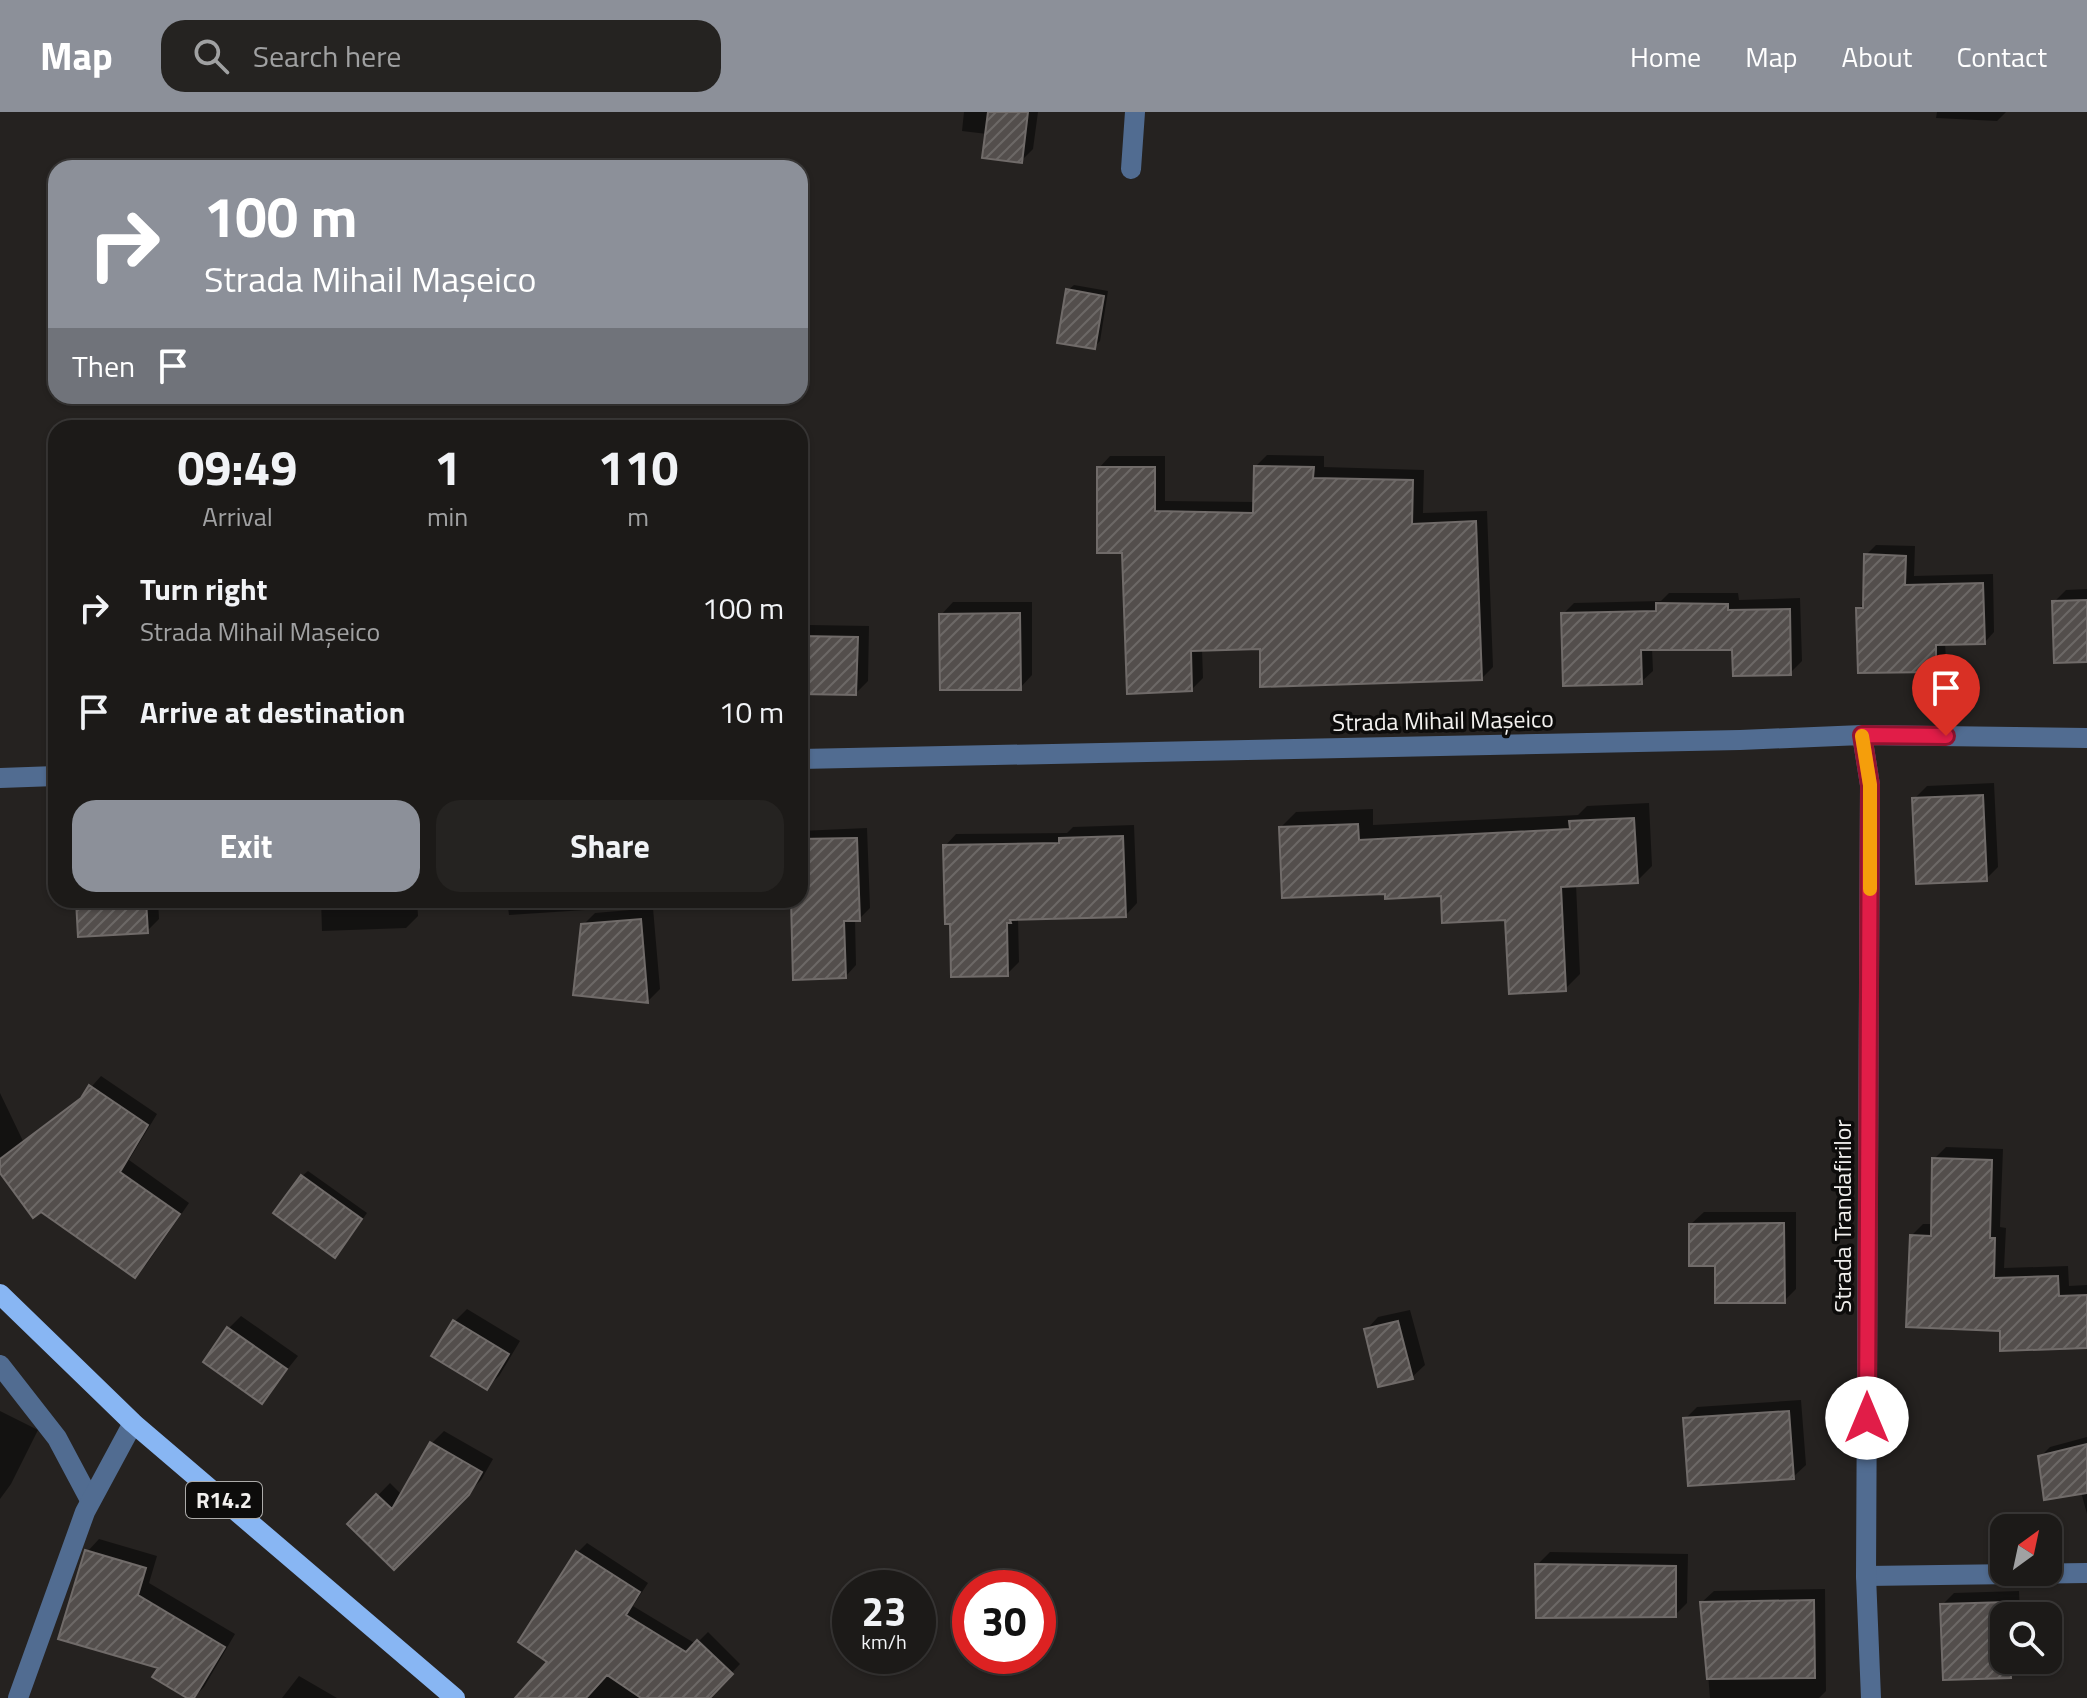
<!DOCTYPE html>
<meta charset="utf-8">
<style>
body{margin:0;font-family:"Titillium Web",sans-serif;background:#252321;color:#f1f3f6;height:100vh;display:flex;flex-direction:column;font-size:30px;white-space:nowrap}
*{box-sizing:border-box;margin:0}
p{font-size:26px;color:#a0a1a2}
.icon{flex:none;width:44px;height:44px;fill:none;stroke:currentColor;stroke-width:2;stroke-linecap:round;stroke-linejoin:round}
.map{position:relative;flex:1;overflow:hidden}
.details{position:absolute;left:48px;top:308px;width:760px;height:488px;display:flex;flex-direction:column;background:#1c1a18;border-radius:24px;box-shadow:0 2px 6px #0004,0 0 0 2px #3a3837}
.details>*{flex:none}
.top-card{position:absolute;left:48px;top:48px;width:760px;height:244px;border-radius:24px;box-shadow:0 2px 6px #0004,0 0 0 2px #3a3837;background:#8c9099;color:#fff;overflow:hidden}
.needle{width:52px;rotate:33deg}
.buttons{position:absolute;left:1990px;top:1402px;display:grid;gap:16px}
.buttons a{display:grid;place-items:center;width:72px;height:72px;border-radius:16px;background:#1c1a18;box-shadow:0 2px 6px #0004,0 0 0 2px #3a3837;font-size:40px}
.speed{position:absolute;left:832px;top:1458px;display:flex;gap:16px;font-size:40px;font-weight:700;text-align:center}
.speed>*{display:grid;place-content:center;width:104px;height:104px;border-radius:50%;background:#1c1a18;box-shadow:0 2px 6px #0004,0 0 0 2px #3a3837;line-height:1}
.speed small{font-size:20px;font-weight:400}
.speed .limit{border:12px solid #d22;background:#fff;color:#111}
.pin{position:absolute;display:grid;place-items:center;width:68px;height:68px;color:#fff;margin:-82px -34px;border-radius:50% 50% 50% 0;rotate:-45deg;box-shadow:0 0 8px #0007}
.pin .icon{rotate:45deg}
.me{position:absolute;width:88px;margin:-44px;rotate:0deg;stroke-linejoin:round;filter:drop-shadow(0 0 6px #0008)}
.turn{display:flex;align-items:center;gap:28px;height:168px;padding:0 24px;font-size:36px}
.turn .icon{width:104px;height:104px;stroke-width:2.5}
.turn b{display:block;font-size:56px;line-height:68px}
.then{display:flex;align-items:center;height:76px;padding:0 24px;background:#0003;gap:16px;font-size:30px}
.eta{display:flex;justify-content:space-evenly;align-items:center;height:136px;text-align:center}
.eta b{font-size:48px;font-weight:700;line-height:56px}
.button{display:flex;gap:16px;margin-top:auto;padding:16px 24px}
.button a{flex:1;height:92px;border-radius:24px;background:#8c9099;color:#fff;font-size:32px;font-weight:700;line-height:92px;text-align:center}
.button a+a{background:#252321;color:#f1f3f6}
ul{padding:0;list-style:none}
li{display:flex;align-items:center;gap:24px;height:104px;padding:0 24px}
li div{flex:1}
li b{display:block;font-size:30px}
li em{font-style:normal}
header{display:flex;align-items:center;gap:48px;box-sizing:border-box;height:112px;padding:0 40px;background:#8c9099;color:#fff}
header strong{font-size:38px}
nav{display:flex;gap:44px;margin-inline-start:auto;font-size:28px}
.search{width:560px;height:72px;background:#252321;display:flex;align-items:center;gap:20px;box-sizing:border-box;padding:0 28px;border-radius:24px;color:#a0a1a2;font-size:30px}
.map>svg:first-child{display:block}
.shadow{fill:#0007}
.building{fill:url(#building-hatch);stroke:#706b69;stroke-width:2}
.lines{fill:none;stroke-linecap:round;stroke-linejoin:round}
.service{stroke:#516c91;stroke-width:20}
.minor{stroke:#516c91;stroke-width:20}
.primary{stroke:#88b6f3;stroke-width:20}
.route-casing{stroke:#92132f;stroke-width:20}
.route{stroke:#e11d48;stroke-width:14}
.slow{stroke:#f59e0b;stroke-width:14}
.labels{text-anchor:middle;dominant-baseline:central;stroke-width:7;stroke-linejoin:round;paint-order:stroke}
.shield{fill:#0d0c0b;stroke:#adacaa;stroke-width:2}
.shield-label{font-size:22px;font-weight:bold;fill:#f2f0ee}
.street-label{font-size:24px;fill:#f2f0ee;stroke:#0d0c0b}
</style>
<header>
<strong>Map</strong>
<div class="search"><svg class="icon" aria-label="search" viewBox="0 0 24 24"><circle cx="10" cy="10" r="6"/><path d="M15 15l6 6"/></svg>Search here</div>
<nav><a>Home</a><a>Map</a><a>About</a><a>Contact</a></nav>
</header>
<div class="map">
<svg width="2087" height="1586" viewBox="0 0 2087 1586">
<defs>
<pattern id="building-hatch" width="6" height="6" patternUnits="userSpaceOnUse" patternTransform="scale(2)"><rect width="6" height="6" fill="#534e4c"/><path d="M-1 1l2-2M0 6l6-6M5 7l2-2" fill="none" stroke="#6c6866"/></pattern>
</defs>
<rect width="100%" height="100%" fill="#252220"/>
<!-- shadow -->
<path class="shadow" d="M 964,0 L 1038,0 L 1033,37 L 1021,49 L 987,22 L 962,19 Z
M 1937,0 L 2006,0 L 1997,9 L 1936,6 Z
M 1074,173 L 1108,179 L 1100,229 L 1094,235 L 1068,178 Z
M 508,313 L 622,315 L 622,316 L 505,316 Z
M 1267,343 L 1324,344 L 1324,355 L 1424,358 L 1423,401 L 1487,399 L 1493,555 L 1482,566 L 1262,535 L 1202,537 L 1203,566 L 1191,578 L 1124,439 L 1099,356 L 1110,344 L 1165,344 L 1165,389 L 1255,390 L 1256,354 Z
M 1876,433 L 1915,434 L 1914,464 L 1993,462 L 1994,520 L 1985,530 L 1945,531 L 1946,548 L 1936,558 L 1858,497 L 1865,490 L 1866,443 Z
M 2087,477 L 2087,548 L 2054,490 L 2066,478 Z
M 1669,481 L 1738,481 L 1739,488 L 1800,486 L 1802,549 L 1790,561 L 1734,536 L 1652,536 L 1653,559 L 1641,570 L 1563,502 L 1574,491 L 1661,489 Z
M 953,490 L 1032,490 L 1032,563 L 1020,576 L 941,503 Z
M 810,513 L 869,514 L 868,569 L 856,581 L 800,580 L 800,523 Z
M 1994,671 L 1998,755 L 1986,767 L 1914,687 L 1927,674 Z
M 1649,691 L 1652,754 L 1637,769 L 1576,772 L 1580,862 L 1565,877 L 1507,806 L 1442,782 L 1387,780 L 1281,715 L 1296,700 L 1373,697 L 1373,713 L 1578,703 L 1587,694 Z
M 1134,713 L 1137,791 L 1126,803 L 1018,806 L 1019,850 L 1007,862 L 945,734 L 956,722 L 1067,721 L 1073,715 Z
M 867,716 L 870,796 L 859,807 L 855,807 L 856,853 L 846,864 L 793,788 L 800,788 L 800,719 Z
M 78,788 L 158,788 L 159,807 L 147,819 Z
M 321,788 L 417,788 L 418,804 L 406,816 L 322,819 Z
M 507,788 L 596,788 L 585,798 L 509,803 Z
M 653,796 L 660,877 L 648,889 L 583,813 L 595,801 Z
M 101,964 L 157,1002 L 129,1048 L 189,1091 L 146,1153 L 135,1163 L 0,1058 L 0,981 L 23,1029 L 86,981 Z
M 1946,1035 L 2003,1037 L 2000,1115 L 2006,1116 L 2004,1156 L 2068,1154 L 2069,1174 L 2087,1173 L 2087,1234 L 2002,1217 L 1912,1123 L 1923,1112 L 1933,1112 L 1934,1047 Z
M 308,1059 L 367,1101 L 340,1138 L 302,1064 Z
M 1704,1100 L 1796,1100 L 1796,1177 L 1784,1189 L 1717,1152 L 1691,1112 Z
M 467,1197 L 520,1229 L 499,1264 L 486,1276 L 434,1243 L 455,1209 Z
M 1410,1198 L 1425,1253 L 1412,1265 L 1366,1218 L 1378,1205 Z
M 241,1204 L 298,1244 L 262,1289 L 205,1249 L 229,1216 Z
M 1801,1288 L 1806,1353 L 1793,1365 L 1685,1307 L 1697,1295 Z
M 0,1299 L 38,1318 L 11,1372 L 0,1387 Z
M 444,1319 L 493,1347 L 481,1368 L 394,1456 L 350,1412 L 390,1371 L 402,1383 L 432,1331 Z
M 2087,1325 L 2087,1402 L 2081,1380 L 2040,1345 L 2050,1335 Z
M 99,1427 L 157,1444 L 149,1471 L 235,1522 L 204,1575 L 193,1586 L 161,1555 L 87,1440 Z
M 587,1431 L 648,1471 L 633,1494 L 696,1532 L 708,1520 L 740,1552 L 708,1586 L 521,1586 L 550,1549 L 521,1530 L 578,1440 Z
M 1550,1440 L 1688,1442 L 1687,1491 L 1675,1503 L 1537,1453 Z
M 1825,1477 L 1826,1579 L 1819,1586 L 1710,1586 L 1702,1490 L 1714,1479 Z
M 2019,1479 L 2020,1504 L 2004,1504 L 2004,1548 L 2022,1548 L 2022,1552 L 2010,1564 L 1942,1493 L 1954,1481 Z
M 299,1564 L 337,1586 L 282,1586 Z"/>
<!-- building -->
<path class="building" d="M 988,0 L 1028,0 L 1022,51 L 982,46 Z
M 1066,177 L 1104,184 L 1095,237 L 1057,231 Z
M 1254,354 L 1314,355 L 1313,366 L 1413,368 L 1412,412 L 1476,409 L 1482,568 L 1260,575 L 1260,537 L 1191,539 L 1192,579 L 1127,582 L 1122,441 L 1097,441 L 1097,355 L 1155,355 L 1155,399 L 1253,401 Z
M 1864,442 L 1906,444 L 1905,473 L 1983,471 L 1985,532 L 1936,533 L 1936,560 L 1858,561 L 1856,496 L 1863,496 Z
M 2087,488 L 2087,550 L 2054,551 L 2052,489 Z
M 1656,491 L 1728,492 L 1728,498 L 1790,497 L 1791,563 L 1733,564 L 1732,538 L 1641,538 L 1642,572 L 1563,574 L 1561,501 L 1656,499 Z
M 1020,501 L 1021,578 L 940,578 L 939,502 Z
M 800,524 L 858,525 L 856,583 L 800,582 Z
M 1983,683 L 1987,769 L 1916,772 L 1912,686 Z
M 1634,706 L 1638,771 L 1561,775 L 1566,879 L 1509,882 L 1505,808 L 1442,811 L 1441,784 L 1385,787 L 1385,782 L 1282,786 L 1279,715 L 1358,712 L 1359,728 L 1570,717 L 1569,709 Z
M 1123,724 L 1126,805 L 1010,808 L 1011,811 L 1007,811 L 1008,864 L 951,865 L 950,812 L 945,812 L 943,733 L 1059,731 L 1059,726 Z
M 855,726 L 857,726 L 860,809 L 844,809 L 846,866 L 793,868 L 791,788 L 800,788 L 800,727 Z
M 76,788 L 146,788 L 148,821 L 78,825 Z
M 641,807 L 648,891 L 573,883 L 581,812 Z
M 89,973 L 148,1013 L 120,1060 L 180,1102 L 135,1166 L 41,1100 L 33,1106 L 0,1061 L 0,1047 L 81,986 Z
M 1932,1046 L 1992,1048 L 1990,1126 L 1995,1126 L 1994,1166 L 2058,1164 L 2059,1184 L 2087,1183 L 2087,1236 L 2000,1239 L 2000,1219 L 1906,1215 L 1910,1123 L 1931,1124 Z
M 301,1063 L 362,1107 L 335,1146 L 273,1101 Z
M 1784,1111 L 1785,1191 L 1715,1191 L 1715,1154 L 1689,1154 L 1689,1112 Z
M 453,1208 L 509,1242 L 487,1278 L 431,1244 Z
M 1398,1209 L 1413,1267 L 1378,1275 L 1364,1217 Z
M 227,1215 L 287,1257 L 262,1292 L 203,1250 Z
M 1789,1299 L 1794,1367 L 1688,1374 L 1683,1306 Z
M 430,1330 L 482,1360 L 469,1383 L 394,1458 L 347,1412 L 376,1382 L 392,1397 Z
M 2087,1332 L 2087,1381 L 2044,1388 L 2038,1344 Z
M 85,1438 L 146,1456 L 138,1483 L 225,1535 L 194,1586 L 187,1586 L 152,1565 L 158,1556 L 58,1527 Z
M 576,1439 L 640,1480 L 626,1503 L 686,1540 L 697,1528 L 733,1562 L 710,1586 L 641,1586 L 607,1563 L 586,1586 L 515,1586 L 547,1550 L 518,1530 Z
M 1535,1452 L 1676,1454 L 1676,1505 L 1536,1506 Z
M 1814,1488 L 1815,1566 L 1707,1567 L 1700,1490 Z
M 2008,1490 L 2008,1504 L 2004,1504 L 2004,1548 L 2010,1548 L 2011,1566 L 1943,1568 L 1940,1492 Z"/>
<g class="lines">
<!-- service -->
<path class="service" d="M 1131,57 L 1135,0
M 0,1253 L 57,1326 L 90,1388
M 1866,1464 L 2087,1461"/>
<!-- minor -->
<path class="minor" d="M 1862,623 L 1870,673 L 1866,1464 L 1871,1586
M 800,647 L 1740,628 L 1862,623 L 2087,626
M 0,666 L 56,664
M 18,1586 L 85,1400 L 133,1311"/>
<!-- primary -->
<path class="primary" d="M 0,1182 L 133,1311 L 455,1586"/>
</g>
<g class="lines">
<!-- route casing -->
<g class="route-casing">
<path id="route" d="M 1867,1306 L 1870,673 L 1862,623 L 1946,624"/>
</g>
<!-- route -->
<use href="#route" class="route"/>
<!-- slow -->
<path class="slow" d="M 1862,624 L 1870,673 L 1870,777"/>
</g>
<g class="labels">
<!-- shield labels -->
<rect class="shield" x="186" y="1370" width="76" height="36" rx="6"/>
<g class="shield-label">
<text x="224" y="1388">R14.2</text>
</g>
<!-- street labels -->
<g class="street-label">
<text transform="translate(1443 608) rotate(-1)">Strada Mihail Mașeico</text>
<text transform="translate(1842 1104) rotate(-90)">Strada Trandafirilor</text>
</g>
</g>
</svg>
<div class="buttons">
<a><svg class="needle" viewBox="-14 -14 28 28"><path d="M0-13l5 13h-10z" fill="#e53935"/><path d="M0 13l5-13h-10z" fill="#a0a1a2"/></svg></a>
<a><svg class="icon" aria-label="search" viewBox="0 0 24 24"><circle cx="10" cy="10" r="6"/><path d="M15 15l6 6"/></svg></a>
</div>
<div class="speed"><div>23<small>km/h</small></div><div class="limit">30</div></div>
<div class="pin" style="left:1946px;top:624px;background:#d93025"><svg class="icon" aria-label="arrive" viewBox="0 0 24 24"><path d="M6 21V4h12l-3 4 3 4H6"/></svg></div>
<svg class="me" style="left:1867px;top:1306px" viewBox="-20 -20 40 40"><circle r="19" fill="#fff"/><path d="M0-13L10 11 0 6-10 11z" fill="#e11d48"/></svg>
<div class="top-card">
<div class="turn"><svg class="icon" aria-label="right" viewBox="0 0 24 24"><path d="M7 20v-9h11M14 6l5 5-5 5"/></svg><div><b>100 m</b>Strada Mihail Mașeico</div></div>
<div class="then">Then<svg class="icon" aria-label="arrive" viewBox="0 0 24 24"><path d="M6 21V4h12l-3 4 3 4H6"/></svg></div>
</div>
<section class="details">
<div class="eta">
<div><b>09:49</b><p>Arrival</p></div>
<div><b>1</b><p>min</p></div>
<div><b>110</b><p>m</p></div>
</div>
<ul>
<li><svg class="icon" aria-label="right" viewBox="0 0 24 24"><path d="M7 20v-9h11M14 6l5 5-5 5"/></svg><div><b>Turn right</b><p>Strada Mihail Mașeico</p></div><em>100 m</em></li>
<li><svg class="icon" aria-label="arrive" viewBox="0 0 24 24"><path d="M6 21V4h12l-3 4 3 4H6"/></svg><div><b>Arrive at destination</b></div><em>10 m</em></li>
</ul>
<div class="button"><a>Exit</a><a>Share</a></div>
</section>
</div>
